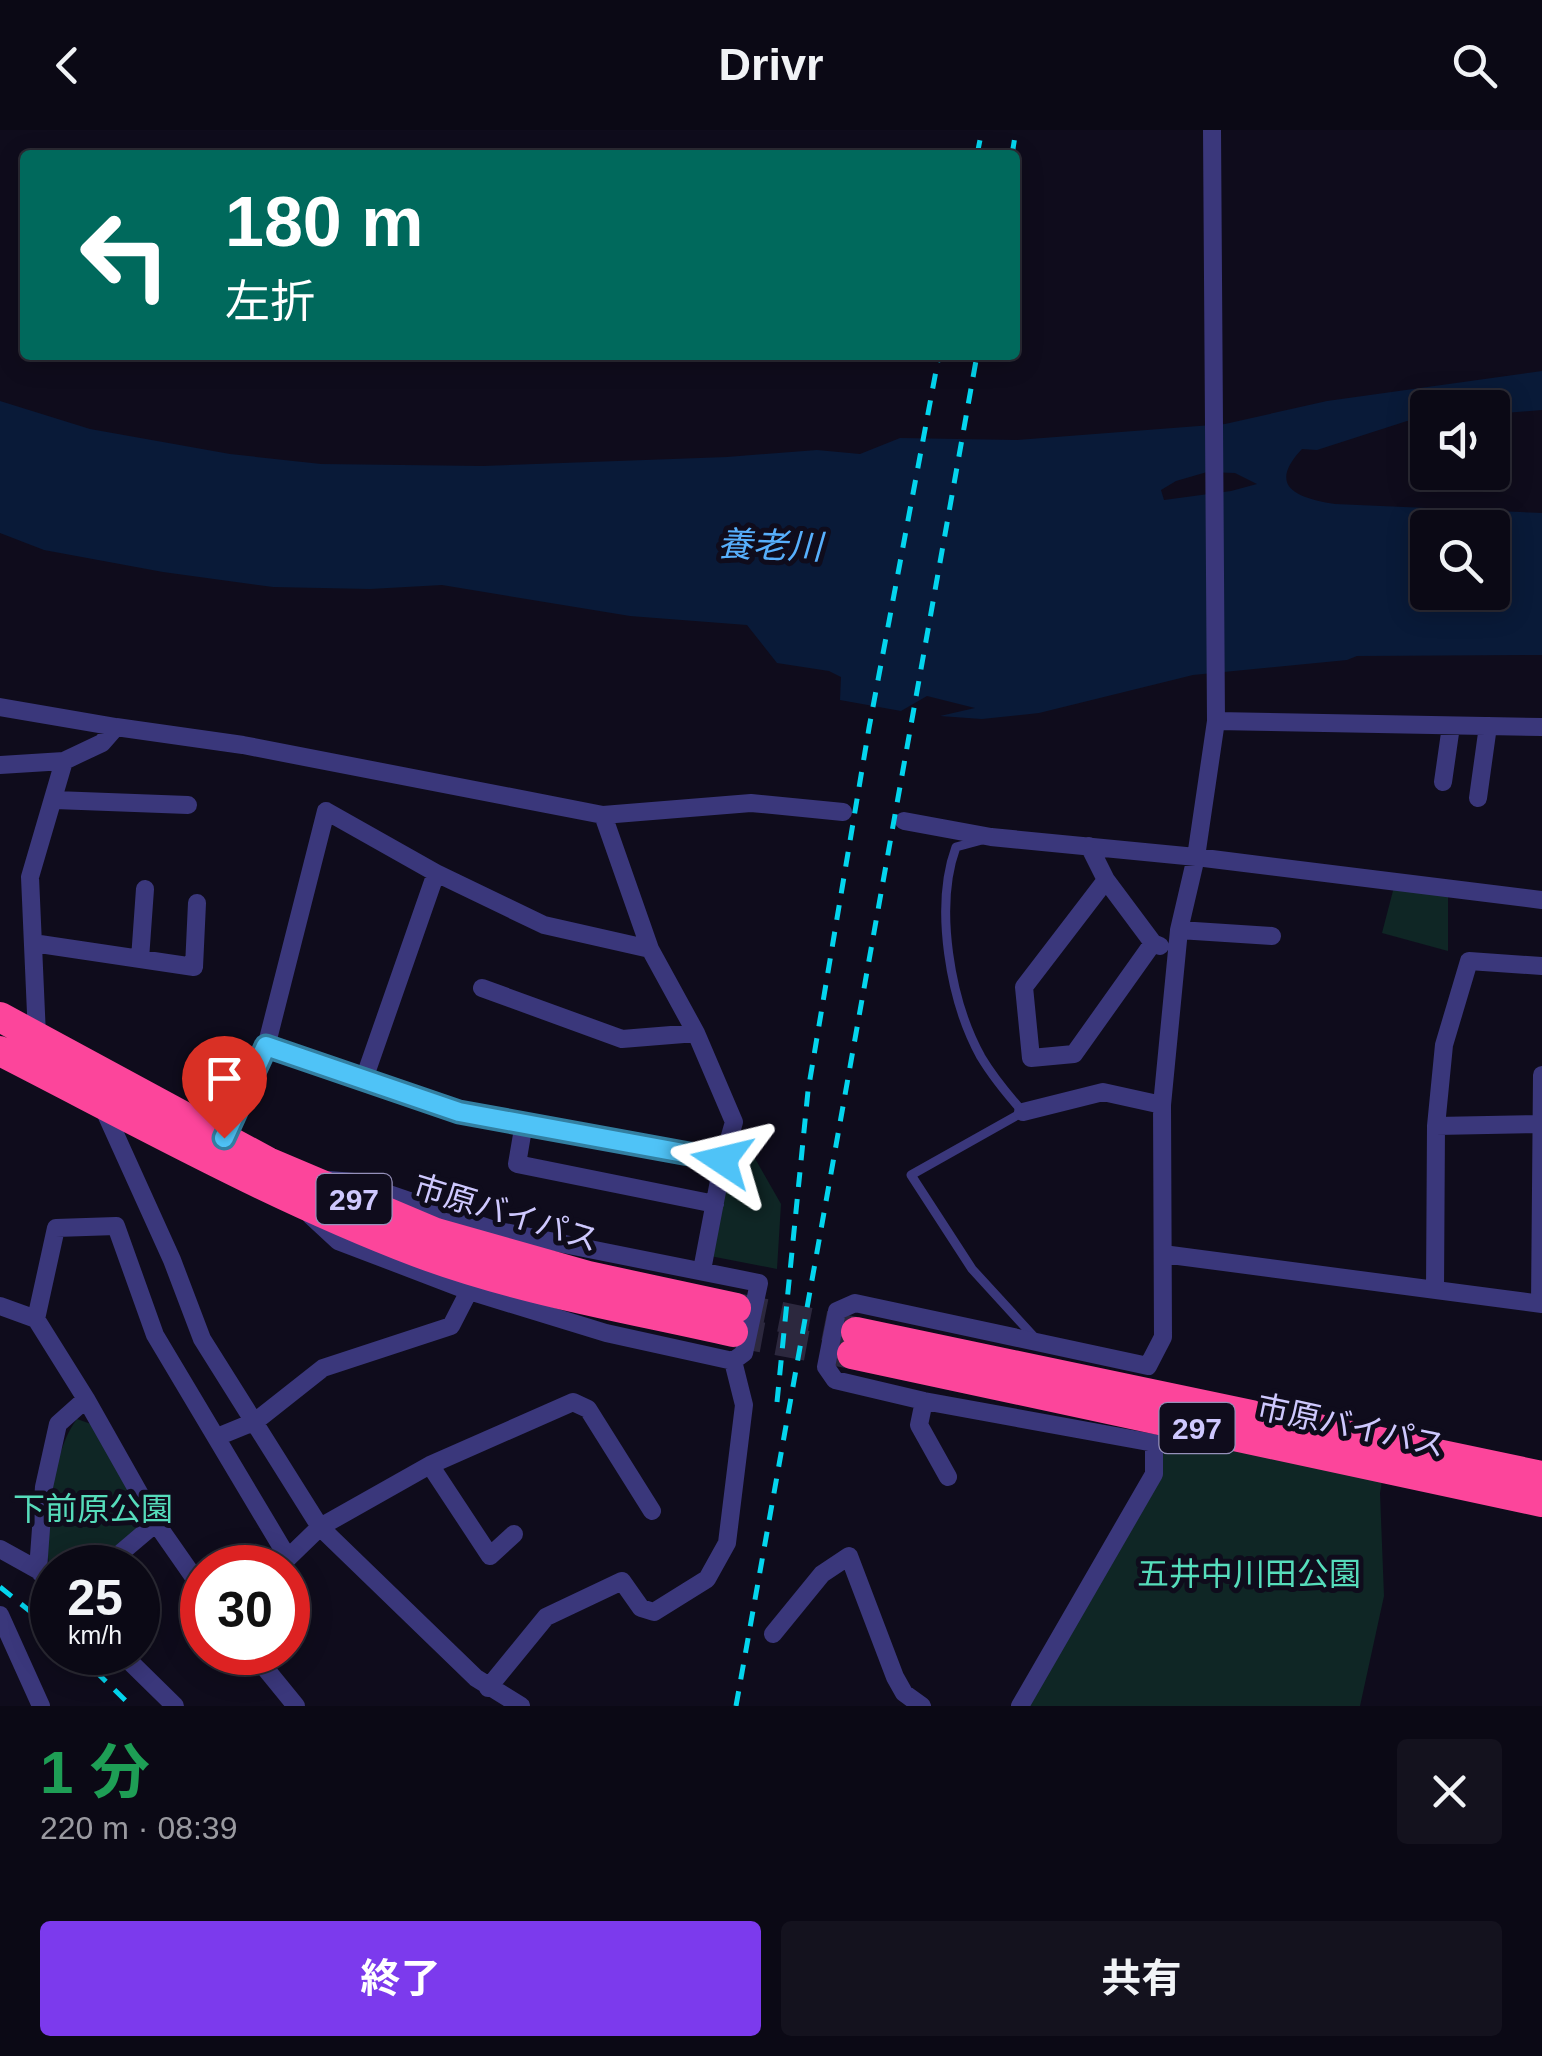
<!DOCTYPE html>
<html lang="ja">
<meta charset="utf-8">
<style>
body{margin:0;font-family:Arial,"Noto Sans JP",sans-serif;background:#14121e;color:#f1f3f6;height:100vh;display:flex;flex-direction:column;font-size:38px;white-space:nowrap}
*{box-sizing:border-box;margin:0}
p{font-size:32px;color:#9a9aa0}
.icon{flex:none;width:55px;height:55px;fill:none;stroke:currentColor;stroke-width:2;stroke-linecap:round;stroke-linejoin:round}
.map{position:relative;height:1576px;overflow:hidden}
.side{display:flex;flex-direction:column;background:#0b0915;flex:1}
.side>*{flex:none}
.hud{position:absolute;left:20px;top:20px;width:1000px;height:210px;border-radius:10px;box-shadow:0 5px 25px #0003,0 0 0 2px #2b2a34;background:#00695c;color:#fff;overflow:hidden}
.fabs{position:absolute;left:1410px;top:260px;display:grid;gap:20px}
.fabs a{display:grid;place-items:center;width:100px;height:100px;border-radius:10px;background:#0b0915;box-shadow:0 5px 25px #0003,0 0 0 2px #2b2a34;font-size:50px}
.speed{position:absolute;left:30px;top:1415px;display:flex;gap:20px;font-size:50px;font-weight:700;text-align:center}
.speed>*{display:grid;place-content:center;width:130px;height:130px;border-radius:50%;background:#0b0915;box-shadow:0 5px 25px #0003,0 0 0 2px #2b2a34;line-height:1}
.speed small{font-size:25px;font-weight:400}
.speed .limit{border:15px solid #d22;background:#fff;color:#111}
.pin{position:absolute;display:grid;place-items:center;width:85px;height:85px;color:#fff;margin:-102px -42px;border-radius:50% 50% 50% 0;rotate:-45deg;box-shadow:0 0 10px #0007}
.pin .icon{rotate:45deg}
.me{position:absolute;width:110px;margin:-55px;rotate:280deg;stroke-linejoin:round;filter:drop-shadow(0 0 8px #0008)}
.turn{display:flex;align-items:center;gap:35px;height:210px;padding:0 40px;font-size:45px}
.turn .icon{width:130px;height:130px;stroke-width:2.5}
.turn b{display:block;font-size:70px;line-height:85px}
.round{display:grid;place-items:center;flex:none;width:105px;height:105px;border-radius:10px;background:#14121e}
.headline{display:flex;align-items:center;justify-content:space-between;height:170px;padding:0 40px}
h1{font-size:60px;font-weight:700;line-height:75px;color:#1e9e55}
.primary-button{display:flex;gap:20px;margin-top:auto;padding:20px 40px}
.primary-button a{flex:1;height:115px;border-radius:10px;background:#7c3aed;color:#fff;font-size:40px;font-weight:700;line-height:115px;text-align:center}
.primary-button a+a{background:#14121e;color:#f1f3f6}
header{display:flex;justify-content:space-between;align-items:center;height:130px;padding:0 40px;background:#0b0915;font-size:45px;font-weight:700}
.map>svg:first-child{display:block}
.green{fill:#0f2625}
.water{fill:#091a38;fill-rule:evenodd}
.lines{fill:none;stroke-linecap:round;stroke-linejoin:round}
.highway-tunnel{stroke:#2c283e;stroke-width:30;stroke-dasharray:30 15;stroke-linecap:butt}
.lane{stroke:#3a377b;stroke-width:9}
.street{stroke:#3a377b;stroke-width:18}
.highway{stroke:#fc459b;stroke-width:30}
.rail{stroke:#04d5ee;stroke-width:5;stroke-dasharray:15 12;stroke-linecap:butt}
.route-casing{stroke:#337fa1;stroke-width:25}
.route{stroke:#4fc3f7;stroke-width:18}
.labels{text-anchor:middle;dominant-baseline:central;stroke-width:10;stroke-linejoin:round;paint-order:stroke}
.shield{fill:#0f0c1c;stroke:#9590ba;stroke-width:2.5}
.shield-label{font-size:30px;font-weight:bold;fill:#cec8fe}
.street-label{font-size:32px;fill:#cec8fe;stroke:#0f0c1c}
.park-label{font-size:32px;fill:#56dcbb;stroke:#0f0c1c}
.water-label{font-size:35px;font-style:italic;fill:#57affc;stroke:#0f0c1c}
</style>
<header><svg class="icon" aria-label="back" viewBox="0 0 24 24"><path d="M15 5l-7 7 7 7"/></svg>Drivr<svg class="icon" aria-label="search" viewBox="0 0 24 24"><circle cx="10" cy="10" r="6"/><path d="M15 15l6 6"/></svg></header>
<div class="map">
<svg width="1542" height="1576" viewBox="0 0 1542 1576">
<rect width="100%" height="100%" fill="#0f0c1c"/>
<!-- green -->
<path class="green" d="M 1395,753 L 1448,759 L 1448,821 L 1382,803 Z
M 734,992 L 781,1074 L 777,1139 L 705,1125 Z
M 77,1289 L 91,1294 L 146,1383 L 142,1395 L 91,1437 L 52,1438 L 52,1443 C 38,1409 54,1317 77,1289 Z
M 1163,1291 L 1384,1339 L 1380,1363 L 1384,1466 L 1360,1576 L 1020,1576 L 1154,1344 L 1154,1313 Z"/>
<!-- water -->
<path class="water" d="M 1542,241 L 1542,280 L 1493,284 L 1492,278 L 1428,278 L 1427,290 L 1407,291 L 1317,320 L 1302,319 C 1266,357 1298,368 1335,374 L 1542,383 L 1542,525 L 1357,526 L 1347,530 L 1193,545 L 1039,583 L 982,589 L 940,586 L 975,578 L 927,566 L 901,581 L 840,570 L 841,547 L 829,541 L 777,533 L 747,495 L 630,486 L 442,455 L 370,459 L 273,457 L 163,442 L 44,420 L 0,403 L 0,271 L 90,299 L 230,324 L 321,334 L 483,336 L 727,327 L 817,320 L 860,324 L 900,308 L 1017,310 L 1225,294 L 1327,271 ZM 1207,342 L 1235,343 L 1257,354 L 1231,361 L 1164,370 L 1161,360 L 1176,351 ZM 1428,398 L 1492,398 L 1492,462 L 1428,462 Z"/>
<g class="lines">
<!-- highway-tunnel -->
<path class="highway-tunnel" d="M 736,1178 L 856,1202
M 733,1202 L 852,1224"/>
<!-- lane -->
<path class="lane" d="M 982,710 L 956,717 C 934,777 950,871 981,927 C 993,947 1007,964 1023,982 L 911,1045 L 972,1139 L 1037,1210"/>
<!-- street -->
<path class="street" d="M 0,577 L 116,597 L 243,615 L 603,685 L 751,673 L 843,682
M 1216,591 L 1542,597
M 0,635 L 64,631
M 1443,652 L 1451,596
M 1478,668 L 1488,596
M 55,670 L 188,675
M 603,685 L 650,819 L 696,903 L 734,992 L 723,1030 L 702,1140
M 904,691 L 991,707 L 1196,727 L 1542,770
M 1089,716 L 1106,750 L 1153,813 L 1160,816
M 1106,750 L 1024,857 L 1031,928 L 1074,924 L 1153,813
M 1179,800 L 1272,806
M 33,813 L 194,837 L 197,773
M 140,829 L 145,759
M 482,858 L 622,909 L 696,903
M 37,906 L 30,747 L 64,631 L 102,613 L 116,597
M 266,917 L 459,982 L 723,1030
M 364,949 L 436,743
M 101,973 L 172,1130 L 202,1209 L 320,1397 L 476,1548 L 521,1576
M 1023,982 L 1103,962 L 1162,975
M 524,993 L 517,1034 L 715,1074
M 1436,996 L 1542,994
M 224,1008 L 266,917 L 326,681 L 436,743 L 544,795 L 650,819
M 311,1086 L 338,1111 L 469,1161 L 606,1203 L 733,1231 L 744,1223 L 759,1153 L 494,1100 L 354,1052 L 329,1050
M 1163,1124 L 1542,1174
M 1435,1160 L 1436,996 L 1444,915 L 1469,831 L 1542,836
M 1540,1174 L 1542,945
M 0,1176 L 36,1189 L 86,1269 L 156,1393 L 202,1459
M 36,1189 L 56,1098 L 116,1096 L 155,1205 L 288,1428 L 275,1438
M 924,1271 L 919,1295 L 948,1347
M 217,1307 L 256,1291 L 323,1238 L 451,1196 L 469,1161
M 430,1335 L 490,1426 L 514,1404
M 0,1419 L 38,1440 L 52,1455
M 288,1428 L 320,1397 L 430,1335 L 573,1272 L 588,1279 L 652,1381
M 103,1438 L 156,1393
M 38,1440 L 44,1357 L 58,1294 L 86,1269
M 0,1485 L 41,1576
M 773,1504 L 822,1444 L 849,1426 L 895,1547 L 904,1563 L 922,1576
M 120,1522 L 175,1576
M 252,1522 L 296,1576
M 488,1558 L 546,1487 L 622,1451 L 641,1478 L 654,1482 L 707,1449 L 727,1413 L 744,1275 L 733,1231
M 1020,1576 L 1154,1344 L 1154,1313 L 924,1271 L 835,1250 L 826,1237 L 837,1181 L 855,1173 L 1148,1236 L 1163,1207 L 1162,975 L 1179,800 L 1196,727 L 1216,591 L 1212,0"/>
<!-- highway -->
<path class="highway" d="M 0,887 L 268,1032 L 436,1103 L 588,1146 L 736,1178
M 0,921 C 137,991 273,1067 417,1122 C 518,1160 628,1178 733,1202
M 856,1202 L 1542,1346
M 852,1224 L 1542,1372"/>
<!-- rail -->
<path class="rail" d="M 977,25 L 982,0
M 1012,25 L 1016,0
M 777,1272 L 808,961 L 869,598 L 939,225
M 0,1457 L 52,1499
M 76,1522 L 131,1576
M 736,1576 L 977,225"/>
</g>
<g class="lines">
<!-- route casing -->
<g class="route-casing">
<path id="route" d="M 224,1008 L 266,916 L 459,982 L 722,1030"/>
</g>
<!-- route -->
<use href="#route" class="route"/>
</g>
<g class="labels">
<!-- shield labels -->
<g class="shield">
<rect x="316.5" y="1044" width="75" height="50" rx="8"/>
<rect x="1159.5" y="1273" width="75" height="50" rx="8"/>
</g>
<g class="shield-label">
<text x="354" y="1069">297</text>
<text x="1197" y="1298">297</text>
</g>
<!-- street labels -->
<g class="street-label">
<text transform="translate(506 1083) rotate(17)">市原バイパス</text>
<text transform="translate(1351 1296) rotate(12)">市原バイパス</text>
</g>
<!-- park labels -->
<g class="park-label">
<text x="93" y="1379">下前原公園</text>
<text x="1249" y="1444">五井中川田公園</text>
</g>
<!-- water labels -->
<g class="water-label">
<text transform="translate(770 415) rotate(2)">養老川</text>
</g>
</g>
</svg>
<div class="fabs">
<a><svg class="icon" aria-label="sound" viewBox="0 0 24 24"><path d="M4 9h4l5-4v14l-5-4H4zM17 9q2 3 0 6"/></svg></a>
<a><svg class="icon" aria-label="search" viewBox="0 0 24 24"><circle cx="10" cy="10" r="6"/><path d="M15 15l6 6"/></svg></a>
</div>
<div class="speed"><div>25<small>km/h</small></div><div class="limit">30</div></div>
<div class="pin" style="left:224px;top:1008px;background:#d93025"><svg class="icon" aria-label="arrive" viewBox="0 0 24 24"><path d="M6 21V4h12l-3 4 3 4H6"/></svg></div>
<svg class="me" style="left:722px;top:1030px" viewBox="-20 -20 40 40"><path d="M0-17L14 15 0 8-14 15z" fill="#4fc3f7" stroke="#fff" stroke-width="4"/></svg>
<div class="hud">
<div class="turn"><svg class="icon" aria-label="left" viewBox="0 0 24 24"><path d="M17 20v-9H6M10 6l-5 5 5 5"/></svg><div><b>180 m</b>左折</div></div>
</div>
</div>
<section class="side">
<div class="headline"><div><h1>1 分</h1><p>220 m · 08:39</p></div><a class="round"><svg class="icon" aria-label="close" viewBox="0 0 24 24"><path d="M6 6l12 12M18 6L6 18"/></svg></a></div>
<div class="primary-button"><a>終了</a><a>共有</a></div>
</section>
